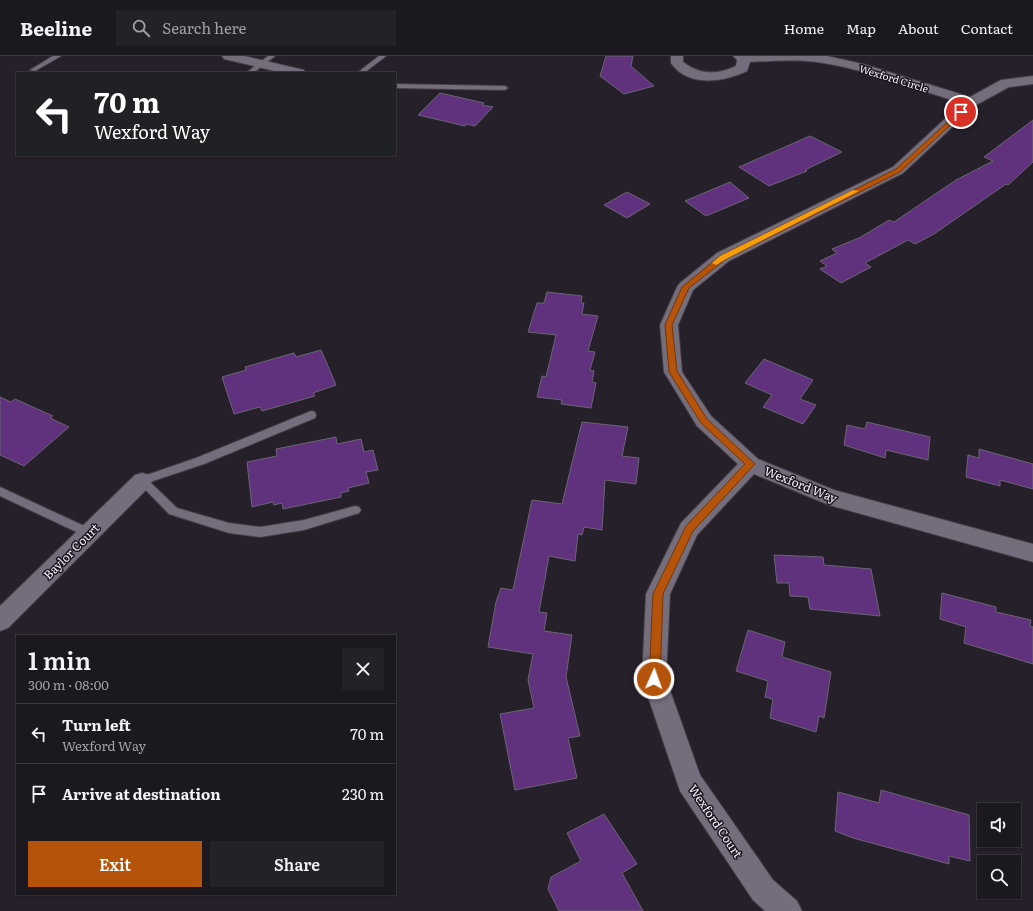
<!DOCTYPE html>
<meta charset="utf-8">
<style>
body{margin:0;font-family:Literata,serif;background:#252129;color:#f1f3f6;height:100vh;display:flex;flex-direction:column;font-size:15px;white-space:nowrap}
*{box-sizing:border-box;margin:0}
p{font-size:13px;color:#a0a0a5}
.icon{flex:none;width:22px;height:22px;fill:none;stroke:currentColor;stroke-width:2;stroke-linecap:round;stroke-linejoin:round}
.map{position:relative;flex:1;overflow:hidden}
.panel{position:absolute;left:16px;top:579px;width:380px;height:260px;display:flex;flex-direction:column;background:#1c1820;border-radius:0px;box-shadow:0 1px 3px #0004,0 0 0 1px #3a373e}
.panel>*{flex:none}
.top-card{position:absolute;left:16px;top:16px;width:380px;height:84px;border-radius:0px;box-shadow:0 1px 3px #0004,0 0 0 1px #3a373e;background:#202124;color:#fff;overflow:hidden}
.fabs{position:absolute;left:977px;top:747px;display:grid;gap:8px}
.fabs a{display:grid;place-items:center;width:44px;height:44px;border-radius:0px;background:#1c1820;box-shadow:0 1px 3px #0004,0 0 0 1px #3a373e;font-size:20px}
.pin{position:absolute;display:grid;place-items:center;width:34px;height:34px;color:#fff;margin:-17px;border:2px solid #fff;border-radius:50%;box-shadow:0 1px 4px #0007}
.me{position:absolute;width:44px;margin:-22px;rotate:2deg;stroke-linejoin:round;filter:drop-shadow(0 0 3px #0008)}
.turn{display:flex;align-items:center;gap:14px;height:84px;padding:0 12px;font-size:18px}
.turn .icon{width:52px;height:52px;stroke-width:2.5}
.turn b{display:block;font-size:28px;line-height:34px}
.round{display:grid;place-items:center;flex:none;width:42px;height:42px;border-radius:0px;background:#252129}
.head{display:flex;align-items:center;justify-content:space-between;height:68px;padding:0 12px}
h1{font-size:24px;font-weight:600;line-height:30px}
.action{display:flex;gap:8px;margin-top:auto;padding:8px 12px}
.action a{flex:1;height:46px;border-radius:0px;background:#b45309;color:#fff;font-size:16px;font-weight:600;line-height:46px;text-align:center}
.action a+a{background:#252129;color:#f1f3f6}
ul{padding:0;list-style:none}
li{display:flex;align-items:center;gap:12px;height:60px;padding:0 12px;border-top:1px solid #3a373e}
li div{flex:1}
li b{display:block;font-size:15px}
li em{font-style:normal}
header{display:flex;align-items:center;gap:24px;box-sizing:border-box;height:56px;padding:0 20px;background:#1c1820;border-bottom:1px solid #3a373e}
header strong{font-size:19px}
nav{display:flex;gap:22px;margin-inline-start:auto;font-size:14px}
.search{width:280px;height:36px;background:#252129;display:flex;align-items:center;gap:10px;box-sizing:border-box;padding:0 14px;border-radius:0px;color:#a0a0a5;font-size:15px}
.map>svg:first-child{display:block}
.building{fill:#60327e;stroke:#6b6472}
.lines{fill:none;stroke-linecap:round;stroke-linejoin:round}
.lane-casing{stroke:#423c46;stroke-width:2}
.street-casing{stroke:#423c46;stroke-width:2}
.lane{fill:#746d7b;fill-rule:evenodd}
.street{fill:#746d7b;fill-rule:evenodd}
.route{fill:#b45309;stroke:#753606}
.slow{fill:#f59e0b}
.labels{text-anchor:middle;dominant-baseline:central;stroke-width:3;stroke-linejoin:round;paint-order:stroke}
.far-street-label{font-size:10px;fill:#f5f0f9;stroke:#1d1622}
.street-label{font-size:12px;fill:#f5f0f9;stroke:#1d1622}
</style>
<header>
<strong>Beeline</strong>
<div class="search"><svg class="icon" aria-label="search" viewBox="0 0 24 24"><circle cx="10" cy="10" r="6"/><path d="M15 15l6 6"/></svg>Search here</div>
<nav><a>Home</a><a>Map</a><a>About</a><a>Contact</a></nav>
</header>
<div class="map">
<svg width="1033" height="855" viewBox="0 0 1033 855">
<rect width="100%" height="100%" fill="#26202b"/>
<!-- building -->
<path class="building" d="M 606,0 L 633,0 L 631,10 L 654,30 L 624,38 L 600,20 Z
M 440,37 L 484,47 L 482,49 L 493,51 L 475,70 L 466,68 L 465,70 L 418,59 Z
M 1033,64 L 1033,106 L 1008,129 L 1006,128 L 934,178 L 915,188 L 908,184 L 865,207 L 871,211 L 841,227 L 820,213 L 827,210 L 820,205 L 837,197 L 832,193 L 861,181 L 889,164 L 894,166 L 956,124 L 993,105 L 984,101 Z
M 810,80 L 842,96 L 805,114 L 807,115 L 769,130 L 739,111 Z
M 730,126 L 749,142 L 706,160 L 685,145 Z
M 627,136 L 650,148 L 627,162 L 604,149 Z
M 547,236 L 582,240 L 581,247 L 584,247 L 582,258 L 598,260 L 588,295 L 595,296 L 590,314 L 594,315 L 592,326 L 596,327 L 591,352 L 561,348 L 562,344 L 537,341 L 542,320 L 546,321 L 556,279 L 528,276 L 537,247 L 544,247 Z
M 321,294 L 336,329 L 313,337 L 315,340 L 262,355 L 260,351 L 234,358 L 222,321 L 246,314 L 245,311 L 294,297 L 296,301 Z
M 764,303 L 813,324 L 800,343 L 816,349 L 803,368 L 763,351 L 772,339 L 745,327 Z
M 0,341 L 11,346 L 15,343 L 53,360 L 50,362 L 69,371 L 24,410 L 0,399 Z
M 582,366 L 628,371 L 622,400 L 639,402 L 636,428 L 605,424 L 602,474 L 584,471 L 582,479 L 578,478 L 575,505 L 549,500 L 539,556 L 547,557 L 544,575 L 572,579 L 566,621 L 580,680 L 568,682 L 577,722 L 515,734 L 500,658 L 534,652 L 528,624 L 533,598 L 488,591 L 496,546 L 501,532 L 513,534 L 532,444 L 562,448 Z
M 867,366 L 930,381 L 928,404 L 886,394 L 885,402 L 844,389 L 847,369 L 865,373 Z
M 336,381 L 337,388 L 361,383 L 364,396 L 373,394 L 378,414 L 366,416 L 369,427 L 348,432 L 349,435 L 341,437 L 341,441 L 283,453 L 282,447 L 274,449 L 273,446 L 252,451 L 247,406 L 277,400 L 276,393 Z
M 979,393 L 1033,408 L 1033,433 L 1000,424 L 1000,430 L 966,421 L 968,399 L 979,402 Z
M 774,499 L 823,501 L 824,509 L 871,513 L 880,560 L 810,553 L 808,541 L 790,540 L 789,527 L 777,527 Z
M 942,537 L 996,551 L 996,556 L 1031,564 L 1030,570 L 1033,571 L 1033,608 L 964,587 L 966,571 L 940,563 Z
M 748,574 L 785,586 L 782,601 L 831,616 L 824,662 L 819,660 L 816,676 L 770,662 L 773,643 L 765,641 L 768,625 L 736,615 Z
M 881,734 L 969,759 L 970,805 L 949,800 L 949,808 L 853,782 L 835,775 L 838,736 L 879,747 Z
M 604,758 L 637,808 L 622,817 L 643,855 L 559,855 L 548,833 L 551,821 L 581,805 L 567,777 Z"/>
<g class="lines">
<!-- lane casing -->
<g class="lane-casing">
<path id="lane" d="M 53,0 L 61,0 L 35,15 L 30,14 Z
M 268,0 L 275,0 L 253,17 L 246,17 Z
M 379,0 L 386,0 L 364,17 L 357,17 Z
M 395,28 L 505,30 L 508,32 L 505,34 L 395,32 Z
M 311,355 L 315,356 L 316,359 L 315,362 L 204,408 L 150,426 L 177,452 L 229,467 L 260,471 L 304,464 L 355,450 L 359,451 L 361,454 L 359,457 L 304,474 L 260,481 L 229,477 L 169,458 L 137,425 L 138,422 L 196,402 Z
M 0,431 L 93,474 L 95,477 L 93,480 L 89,482 L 85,480 L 0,440 Z"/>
</g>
<!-- street casing -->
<g class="street-casing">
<path id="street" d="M 222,0 L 244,0 L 304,14 L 305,17 L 283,17 L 224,3 Z
M 671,0 L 683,0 L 683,6 C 700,19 717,19 736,10 L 737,4 L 733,0 L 827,0 L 863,8 L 970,41 L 1001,24 L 1033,20 L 1033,28 L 1009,31 L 976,49 L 903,117 L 729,205 L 693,234 L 678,269 L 682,316 L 711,360 L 758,403 L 834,434 L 1033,488 L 1033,506 L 829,449 L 754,418 L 697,479 L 670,538 L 666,623 L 700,719 L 773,824 L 797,845 L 802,855 L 765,855 L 753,844 L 680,735 L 642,623 L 646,538 L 681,467 L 738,408 L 697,370 L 664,316 L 660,269 L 677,231 L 680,227 L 717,197 L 893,111 L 962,47 C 917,34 869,14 823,7 C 799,3 774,5 750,6 L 747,15 C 724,26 688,32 671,7 Z
M 142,417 L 149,419 L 152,425 L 149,431 L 8,572 L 0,575 L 0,550 L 135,419 Z"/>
</g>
<!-- lane -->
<use href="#lane" class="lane"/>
<!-- street -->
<use href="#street" class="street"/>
</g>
<!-- route -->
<path class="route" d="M 961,54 L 964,56 L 963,57 L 900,116 L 726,203 L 689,232 L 672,269 L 677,315 L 707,363 L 755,408 L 693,475 L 663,538 L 660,623 L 658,627 L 654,628 L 651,627 L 649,623 L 653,538 L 686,470 L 745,408 L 701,367 L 669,316 L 665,269 L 682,231 L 720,200 L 896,113 Z"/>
<!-- slow -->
<path class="slow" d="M 853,134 L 859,135 L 726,203 L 716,209 L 712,207 L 720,200 Z"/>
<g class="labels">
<!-- far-street labels -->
<g class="far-street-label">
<text transform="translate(894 22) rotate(17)">Wexford Circle</text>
</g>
<!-- street labels -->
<g class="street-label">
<text transform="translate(801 428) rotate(22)">Wexford Way</text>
<text transform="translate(71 495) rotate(-45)">Baylor Court</text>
<text transform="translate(716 765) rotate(56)">Wexford Court</text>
</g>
</g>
</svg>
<div class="fabs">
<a><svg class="icon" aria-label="sound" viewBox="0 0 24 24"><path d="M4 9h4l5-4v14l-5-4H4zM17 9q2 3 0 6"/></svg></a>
<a><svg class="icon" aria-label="search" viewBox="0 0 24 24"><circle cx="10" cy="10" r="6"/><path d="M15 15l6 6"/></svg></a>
</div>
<div class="pin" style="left:961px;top:56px;background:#d93025"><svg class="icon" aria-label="arrive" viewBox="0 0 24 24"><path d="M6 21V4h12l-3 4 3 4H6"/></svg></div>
<svg class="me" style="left:654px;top:623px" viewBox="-20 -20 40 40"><circle r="17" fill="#b45309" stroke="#fff" stroke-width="3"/><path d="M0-11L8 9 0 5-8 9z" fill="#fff"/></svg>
<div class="top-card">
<div class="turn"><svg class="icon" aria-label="left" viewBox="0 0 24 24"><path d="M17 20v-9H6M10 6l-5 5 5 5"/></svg><div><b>70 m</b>Wexford Way</div></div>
</div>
<section class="panel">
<div class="head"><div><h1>1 min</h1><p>300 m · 08:00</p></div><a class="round"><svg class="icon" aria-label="close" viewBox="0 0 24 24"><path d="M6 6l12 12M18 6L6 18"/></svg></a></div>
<ul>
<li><svg class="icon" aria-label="left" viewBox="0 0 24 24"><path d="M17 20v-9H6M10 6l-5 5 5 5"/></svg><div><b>Turn left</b><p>Wexford Way</p></div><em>70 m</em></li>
<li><svg class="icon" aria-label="arrive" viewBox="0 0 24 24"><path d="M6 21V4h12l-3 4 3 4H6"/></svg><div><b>Arrive at destination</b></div><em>230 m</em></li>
</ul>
<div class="action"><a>Exit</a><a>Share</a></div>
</section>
</div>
